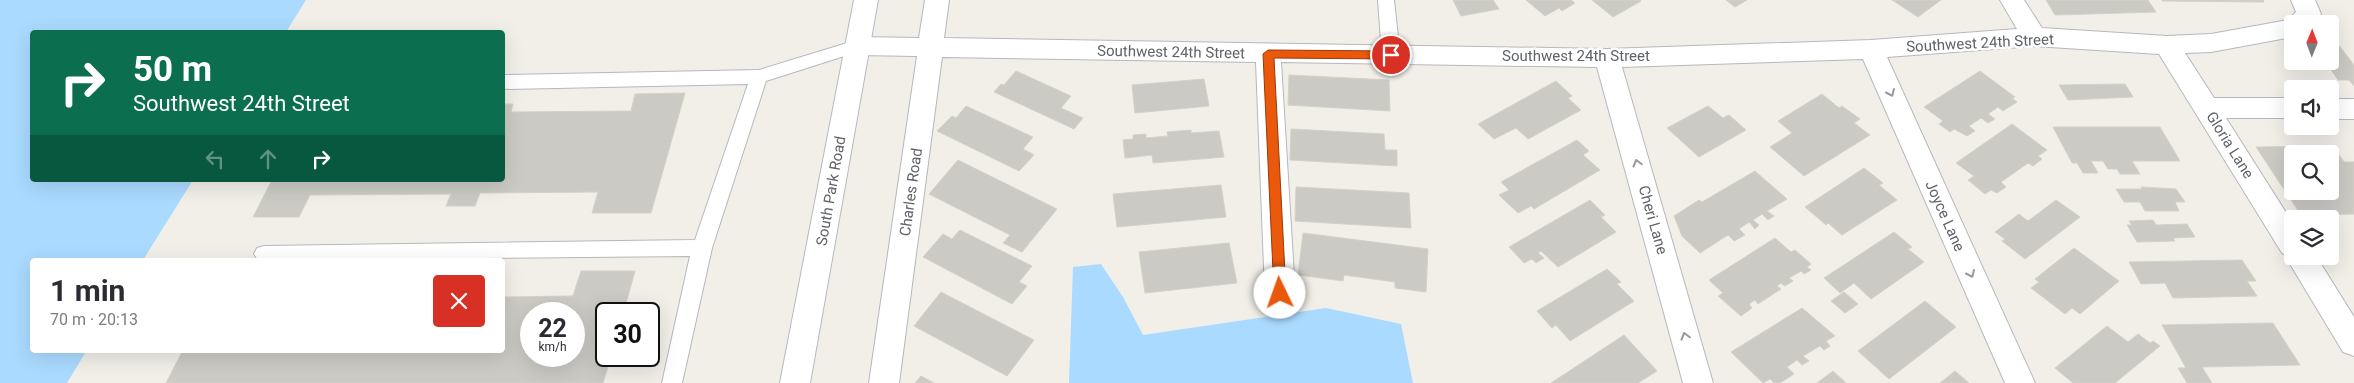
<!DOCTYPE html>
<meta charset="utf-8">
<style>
body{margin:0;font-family:Roboto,sans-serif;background:#f7f7f7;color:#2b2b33;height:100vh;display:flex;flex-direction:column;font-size:19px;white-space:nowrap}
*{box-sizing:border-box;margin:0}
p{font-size:16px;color:#7c7c81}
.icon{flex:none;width:28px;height:28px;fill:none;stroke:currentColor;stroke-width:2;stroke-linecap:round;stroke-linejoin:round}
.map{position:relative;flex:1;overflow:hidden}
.sheet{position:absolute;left:30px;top:258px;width:475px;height:95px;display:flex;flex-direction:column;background:#fff;border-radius:5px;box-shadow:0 5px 20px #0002}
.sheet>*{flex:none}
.guide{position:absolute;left:30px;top:30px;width:475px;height:152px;border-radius:5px;box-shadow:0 5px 20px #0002;background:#0b6e4f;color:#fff;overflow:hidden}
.needle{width:32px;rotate:1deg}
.buttons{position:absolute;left:2284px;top:15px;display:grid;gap:10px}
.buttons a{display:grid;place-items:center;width:55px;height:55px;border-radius:5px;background:#fff;box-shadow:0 5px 20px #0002;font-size:25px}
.speed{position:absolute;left:520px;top:302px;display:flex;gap:10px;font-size:25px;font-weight:700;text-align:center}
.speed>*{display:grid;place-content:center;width:65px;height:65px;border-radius:50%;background:#fff;box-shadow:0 5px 20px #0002;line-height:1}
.speed small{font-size:12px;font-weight:400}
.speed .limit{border:2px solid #111;border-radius:8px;background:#fff;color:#111}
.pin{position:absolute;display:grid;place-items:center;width:42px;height:42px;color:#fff;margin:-21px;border:2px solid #fff;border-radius:50%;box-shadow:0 1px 5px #0007}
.me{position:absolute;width:55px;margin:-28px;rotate:357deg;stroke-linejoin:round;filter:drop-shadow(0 0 4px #0008)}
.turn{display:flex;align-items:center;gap:18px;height:105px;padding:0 20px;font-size:22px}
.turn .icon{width:65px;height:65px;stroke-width:2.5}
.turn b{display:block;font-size:35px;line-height:42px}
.lanes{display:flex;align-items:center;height:48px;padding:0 20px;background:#0003;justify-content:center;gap:25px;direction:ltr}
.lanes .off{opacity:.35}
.round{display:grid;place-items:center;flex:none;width:52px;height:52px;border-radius:5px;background:#f7f7f7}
.summary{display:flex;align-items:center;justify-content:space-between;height:85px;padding:0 20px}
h1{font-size:30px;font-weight:700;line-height:38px}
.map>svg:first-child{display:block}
.water{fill:#aadaff}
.building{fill:#cccac5;stroke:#d6d1c6;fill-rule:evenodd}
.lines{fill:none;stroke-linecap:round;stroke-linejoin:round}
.lane-casing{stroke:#b5b8bc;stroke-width:2}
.street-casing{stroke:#b5b8bc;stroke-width:2}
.secondary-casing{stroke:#b6babf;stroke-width:2}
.lane{fill:#fff;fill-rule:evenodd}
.street{fill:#fff;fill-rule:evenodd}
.secondary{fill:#fff;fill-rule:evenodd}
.oneway{stroke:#979a9d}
.route{fill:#ea580c;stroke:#983908}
.labels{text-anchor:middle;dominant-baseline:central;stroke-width:5;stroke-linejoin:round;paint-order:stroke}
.street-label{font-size:15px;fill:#5f6368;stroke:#fff}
</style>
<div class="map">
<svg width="2354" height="383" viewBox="0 0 2354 383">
<rect width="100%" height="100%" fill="#f1efe8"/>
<!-- water -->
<path class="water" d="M 0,0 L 306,0 L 286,32 L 32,32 L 32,180 L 193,180 L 143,260 L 32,260 L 32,350 L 87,350 L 67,383 L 0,383 Z
M 1101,264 L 1123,297 L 1143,335 L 1326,308 L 1401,324 L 1413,383 L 1069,383 L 1073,267 Z"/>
<!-- building -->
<path class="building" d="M 1453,0 L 1493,0 L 1499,9 L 1461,16 Z
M 1526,0 L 1571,0 L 1575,3 L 1562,11 L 1559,8 L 1545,16 Z
M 1592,0 L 1639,0 L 1641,1 L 1613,17 Z
M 1726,0 L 1747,0 L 1735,7 Z
M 1892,0 L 1941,0 L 1918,17 Z
M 2046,0 L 2148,0 L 2156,12 L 2055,15 Z
M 2162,0 L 2263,0 L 2264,2 L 2162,1 Z
M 2330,44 L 2338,44 L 2354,65 L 2354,86 L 2349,80 L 2338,80 L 2325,61 L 2334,59 L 2330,55 Z
M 1016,71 L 1071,96 L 1061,108 L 1083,118 L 1074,129 L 994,92 L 1001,84 L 1004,85 Z
M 1980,71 L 2015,97 L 2012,98 L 2017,102 L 2003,111 L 1998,107 L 1988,114 L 1995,119 L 1988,123 L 1981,118 L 1969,126 L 1975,131 L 1967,136 L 1954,129 L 1950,132 L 1939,124 L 1943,121 L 1924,107 Z
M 1289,75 L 1389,80 L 1390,111 L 1288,105 Z
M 1204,79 L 1209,106 L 1135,113 L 1132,85 Z
M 1556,81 L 1572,96 L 1568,98 L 1581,110 L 1528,139 L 1516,128 L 1494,139 L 1478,124 Z
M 2125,84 L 2133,97 L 2068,100 L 2059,85 Z
M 685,93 L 651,213 L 592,213 L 598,192 L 480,193 L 475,206 L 446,206 L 451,194 L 310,195 L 299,217 L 253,217 L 272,180 L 502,180 L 502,104 L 513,104 L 511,112 L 631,111 L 635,94 Z
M 1822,94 L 1839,108 L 1842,106 L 1860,119 L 1854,123 L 1870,135 L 1804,176 L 1770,147 L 1792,133 L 1778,121 Z
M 966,106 L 1033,137 L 1023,149 L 1034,155 L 1019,171 L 937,131 L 952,116 L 956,118 Z
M 1708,106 L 1723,118 L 1729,115 L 1746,130 L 1699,157 L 1667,128 Z
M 2012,124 L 2047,150 L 2038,156 L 2042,159 L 2033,166 L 2028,163 L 2001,182 L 2006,187 L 1997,193 L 1991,190 L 1985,194 L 1968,180 L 1974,176 L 1956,163 Z
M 2053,127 L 2160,127 L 2180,161 L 2132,161 L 2140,174 L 2120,174 L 2117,169 L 2108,169 L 2103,161 L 2091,161 L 2098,173 L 2083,173 L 2077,163 L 2072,163 Z
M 1291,129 L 1384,134 L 1385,150 L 1397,150 L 1397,166 L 1290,160 Z
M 1191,130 L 1191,133 L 1219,131 L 1224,157 L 1153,163 L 1152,155 L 1125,158 L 1123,140 L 1133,139 L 1133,135 L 1146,134 L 1146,138 L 1168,136 L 1167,132 Z
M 1577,140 L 1589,151 L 1583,155 L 1600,170 L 1534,209 L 1531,206 L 1518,213 L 1499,195 L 1509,190 L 1501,182 Z
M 2333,146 L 2344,162 L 2354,162 L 2354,214 L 2301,215 L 2256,147 ZM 2292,154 L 2330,154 L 2330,191 L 2292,191 Z
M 958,160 L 1057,209 L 1022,252 L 1003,243 L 1010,235 L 929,194 Z
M 1864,168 L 1883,183 L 1879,185 L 1897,200 L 1842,235 L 1828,223 L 1826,225 L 1805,207 Z
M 1755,171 L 1787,199 L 1767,211 L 1774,216 L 1768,220 L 1762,214 L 1753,220 L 1759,225 L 1755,229 L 1749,222 L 1739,229 L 1745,235 L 1734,241 L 1728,235 L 1700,253 L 1682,236 L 1674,216 L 1699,200 L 1702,202 Z
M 1221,185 L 1226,217 L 1117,227 L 1113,194 Z
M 1296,187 L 1409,193 L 1411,228 L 1295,221 Z
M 2141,187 L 2176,189 L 2185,202 L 2175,202 L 2179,211 L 2145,211 L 2140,202 L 2124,202 L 2116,189 L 2142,189 Z
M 1590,200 L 1605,215 L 1601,217 L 1616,232 L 1558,267 L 1541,251 L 1538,253 L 1544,258 L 1536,263 L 1532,259 L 1524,263 L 1509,247 Z
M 2056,200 L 2080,217 L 2025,259 L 2002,241 L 2005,239 L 1995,232 L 2019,214 L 2028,221 Z
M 2153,220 L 2156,225 L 2187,224 L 2195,237 L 2173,238 L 2175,241 L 2137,242 L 2127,225 L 2132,225 L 2129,221 Z
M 960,230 L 1032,266 L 1019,282 L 1027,286 L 1012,304 L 923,257 L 943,234 L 952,239 Z
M 1894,232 L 1912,247 L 1908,249 L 1924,262 L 1871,299 L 1854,283 L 1840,293 L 1824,278 Z
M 1303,233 L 1428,249 L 1426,292 L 1395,288 L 1395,282 L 1344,275 L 1343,281 L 1298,275 Z
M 1775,238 L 1791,252 L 1795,250 L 1811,264 L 1807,267 L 1811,270 L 1804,274 L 1801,271 L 1789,278 L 1793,281 L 1785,286 L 1781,283 L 1777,286 L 1781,289 L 1758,304 L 1755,300 L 1749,304 L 1752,308 L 1741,316 L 1718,296 L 1723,293 L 1709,280 Z
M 1229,243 L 1237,283 L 1145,293 L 1139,252 Z
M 2074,248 L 2119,281 L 2080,314 L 2072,308 L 2065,314 L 2031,288 L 2039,282 L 2035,279 Z
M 2242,260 L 2256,281 L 2247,281 L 2257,296 L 2173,298 L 2165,283 L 2141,284 L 2129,262 Z
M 1607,269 L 1621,282 L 1617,284 L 1634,301 L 1570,341 L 1556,325 L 1552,328 L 1537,311 Z
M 581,271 L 635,271 L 623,314 L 606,314 L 606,356 L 611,356 L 603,383 L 166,383 L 183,350 L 502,350 L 502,297 L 573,296 ZM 531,314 L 574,314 L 574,356 L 531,356 Z
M 941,292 L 1034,340 L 1007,376 L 914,326 Z
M 1844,292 L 1858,304 L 1845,313 L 1831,301 Z
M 1925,301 L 1956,327 L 1889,379 L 1858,351 Z
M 1802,308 L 1835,336 L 1826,341 L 1830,346 L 1824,350 L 1820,346 L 1803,356 L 1809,361 L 1802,365 L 1797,360 L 1787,367 L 1794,374 L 1780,383 L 1774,383 L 1770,379 L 1763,383 L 1731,352 Z
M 2273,323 L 2300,365 L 2202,367 L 2212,383 L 2187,383 L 2178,368 L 2186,368 L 2162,325 Z
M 2107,326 L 2128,342 L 2138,334 L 2150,343 L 2153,341 L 2160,346 L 2115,383 L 2073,383 L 2055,368 Z
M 1624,335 L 1657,371 L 1638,383 L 1551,383 Z
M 1833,371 L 1846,383 L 1817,383 Z
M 1955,371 L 1969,383 L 1940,383 Z
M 921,376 L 934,383 L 915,383 Z"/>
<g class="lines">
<!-- lane casing -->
<g class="lane-casing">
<path id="lane" d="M 1378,0 L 1394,0 L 1400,55 L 1397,59 L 1391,61 L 1385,59 L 1382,55 Z
M 857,40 L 863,42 L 866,46 L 863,50 L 766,81 L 712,248 L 682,383 L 662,383 L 690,256 L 258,260 L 254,254 L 257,248 L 264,246 L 695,240 L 748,84 L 502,89 L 502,75 L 759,70 Z"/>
</g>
<!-- street casing -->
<g class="street-casing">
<path id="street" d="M 925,0 L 949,0 L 944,38 L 1607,49 L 1871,40 L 2017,29 L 2000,0 L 2024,0 L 2042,28 L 2167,36 L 2211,34 L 2288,20 L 2296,12 L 2291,0 L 2315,0 L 2321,14 L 2314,24 L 2292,24 L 2292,37 L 2211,52 L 2185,53 L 2214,98 L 2292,98 L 2292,118 L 2226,118 L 2292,222 L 2292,256 L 2316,256 L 2354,317 L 2354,356 L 2343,352 L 2290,264 L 2286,255 L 2282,253 L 2159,54 L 2034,46 L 1887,57 L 2035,383 L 2005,383 L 1863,59 L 1622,67 L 1713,383 L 1683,383 L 1597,67 L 1281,62 L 1295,293 L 1290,302 L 1280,305 L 1270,302 L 1265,293 L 1256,62 L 942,57 L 899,383 L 869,383 L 917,56 L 857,55 L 848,53 L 844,46 L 848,39 L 857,37 L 919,38 Z
M 2330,99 L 2354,99 L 2354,119 L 2330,119 Z"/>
</g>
<!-- secondary casing -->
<g class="secondary-casing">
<path id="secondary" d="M 854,0 L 878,0 L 810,383 L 780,383 Z"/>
</g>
<!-- lane -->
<use href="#lane" class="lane"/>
<!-- street -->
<use href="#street" class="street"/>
<!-- secondary -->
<use href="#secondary" class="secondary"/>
</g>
<!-- one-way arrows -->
<defs><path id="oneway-chevron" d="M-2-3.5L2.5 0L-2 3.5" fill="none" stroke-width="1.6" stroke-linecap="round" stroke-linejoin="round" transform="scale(1.25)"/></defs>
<g class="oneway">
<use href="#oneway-chevron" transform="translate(1891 93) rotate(66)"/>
<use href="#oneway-chevron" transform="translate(1637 163) rotate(-106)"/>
<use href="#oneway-chevron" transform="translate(1971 274) rotate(66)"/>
<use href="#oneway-chevron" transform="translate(1685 336) rotate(-106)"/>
</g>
<!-- route -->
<path class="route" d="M 1268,50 L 1391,51 L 1396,55 L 1391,59 L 1274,58 L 1286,293 L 1280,298 L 1274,293 L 1263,54 Z"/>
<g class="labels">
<!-- street labels -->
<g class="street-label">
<text transform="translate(1980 43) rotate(-3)">Southwest 24th Street</text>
<text transform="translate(1171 52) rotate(1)">Southwest 24th Street</text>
<text x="1576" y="56">Southwest 24th Street</text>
<text transform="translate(2230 145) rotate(58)">Gloria Lane</text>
<text transform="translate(831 191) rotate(-80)">South Park Road</text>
<text transform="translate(911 192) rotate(-82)">Charles Road</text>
<text transform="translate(1945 216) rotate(66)">Joyce Lane</text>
<text transform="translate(1653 220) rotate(74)">Cheri Lane</text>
</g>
</g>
</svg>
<div class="buttons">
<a><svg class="needle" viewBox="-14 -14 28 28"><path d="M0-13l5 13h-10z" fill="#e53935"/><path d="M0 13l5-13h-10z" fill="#7c7c81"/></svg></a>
<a><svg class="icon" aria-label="sound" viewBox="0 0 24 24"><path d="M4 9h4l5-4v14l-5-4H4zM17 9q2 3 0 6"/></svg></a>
<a><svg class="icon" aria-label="search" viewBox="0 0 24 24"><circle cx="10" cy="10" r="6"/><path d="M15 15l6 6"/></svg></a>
<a><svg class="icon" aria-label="layers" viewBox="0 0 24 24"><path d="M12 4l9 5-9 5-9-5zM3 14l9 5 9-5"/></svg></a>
</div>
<div class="speed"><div>22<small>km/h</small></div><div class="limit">30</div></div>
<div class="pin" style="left:1391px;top:55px;background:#d93025"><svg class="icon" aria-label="arrive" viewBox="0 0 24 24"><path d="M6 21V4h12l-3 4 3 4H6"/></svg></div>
<svg class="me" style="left:1280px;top:293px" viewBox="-20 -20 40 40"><circle r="19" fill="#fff"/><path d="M0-13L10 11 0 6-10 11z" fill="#ea580c"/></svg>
<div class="guide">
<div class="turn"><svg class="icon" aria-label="right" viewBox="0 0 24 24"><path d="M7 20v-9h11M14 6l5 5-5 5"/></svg><div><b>50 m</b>Southwest 24th Street</div></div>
<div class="lanes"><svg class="icon off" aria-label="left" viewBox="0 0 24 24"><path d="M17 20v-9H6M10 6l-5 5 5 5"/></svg><svg class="icon off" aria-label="ahead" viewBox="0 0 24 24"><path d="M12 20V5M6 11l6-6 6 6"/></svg><svg class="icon" aria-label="right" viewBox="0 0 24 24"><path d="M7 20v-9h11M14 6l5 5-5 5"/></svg></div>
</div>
<section class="sheet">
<div class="summary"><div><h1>1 min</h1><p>70 m · 20:13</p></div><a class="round" style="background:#d93025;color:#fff"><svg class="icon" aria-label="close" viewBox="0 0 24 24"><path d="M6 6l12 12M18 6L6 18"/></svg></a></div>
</section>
</div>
